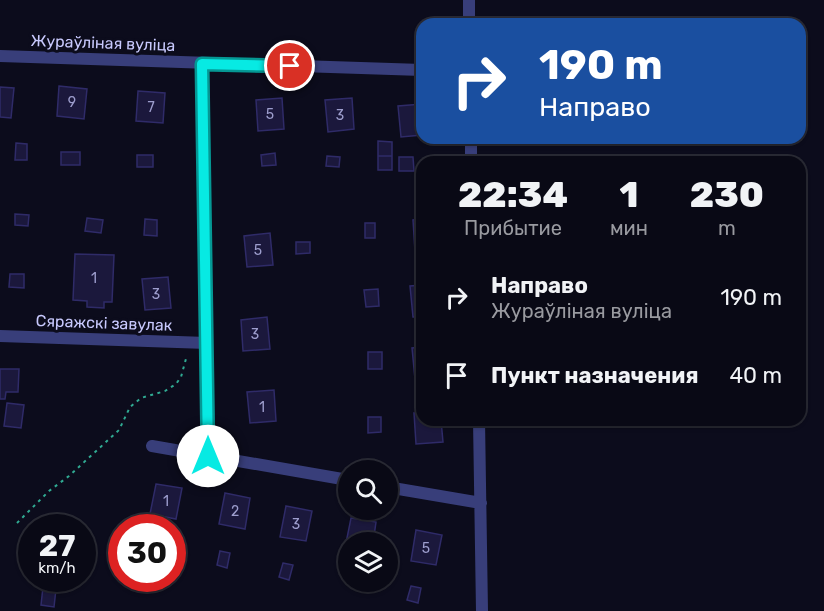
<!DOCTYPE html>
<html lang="ru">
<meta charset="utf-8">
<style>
body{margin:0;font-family:Rubik,sans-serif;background:#12121e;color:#f1f3f6;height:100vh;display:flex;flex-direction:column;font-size:22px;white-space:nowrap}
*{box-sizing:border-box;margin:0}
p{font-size:20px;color:#999aa0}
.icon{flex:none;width:33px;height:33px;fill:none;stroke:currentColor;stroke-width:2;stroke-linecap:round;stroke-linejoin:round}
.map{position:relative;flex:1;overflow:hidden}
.panel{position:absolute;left:416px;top:156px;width:390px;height:270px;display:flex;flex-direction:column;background:#090915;border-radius:18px;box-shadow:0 2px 4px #0004,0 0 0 2px #292a34}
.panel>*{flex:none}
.top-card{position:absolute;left:416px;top:18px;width:390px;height:126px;border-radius:18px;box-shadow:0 2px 4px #0004,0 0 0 2px #292a34;background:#1a4fa0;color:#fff;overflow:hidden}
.fabs{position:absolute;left:338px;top:460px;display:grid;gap:12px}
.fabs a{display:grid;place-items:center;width:60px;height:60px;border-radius:50%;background:#090915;box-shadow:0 2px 4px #0004,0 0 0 2px #292a34;font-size:30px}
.speed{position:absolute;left:18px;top:514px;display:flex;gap:12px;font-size:30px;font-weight:700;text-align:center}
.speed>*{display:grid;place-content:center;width:78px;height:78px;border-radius:50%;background:#090915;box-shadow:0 2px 4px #0004,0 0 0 2px #292a34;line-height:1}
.speed small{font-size:15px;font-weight:400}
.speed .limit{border:9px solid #d22;background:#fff;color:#111}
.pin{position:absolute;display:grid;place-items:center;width:51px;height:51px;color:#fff;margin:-26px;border:3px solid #fff;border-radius:50%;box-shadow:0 2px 6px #0007}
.me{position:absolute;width:66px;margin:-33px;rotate:0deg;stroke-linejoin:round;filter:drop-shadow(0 0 4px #0008)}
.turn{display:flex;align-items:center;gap:21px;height:126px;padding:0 24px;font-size:27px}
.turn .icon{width:78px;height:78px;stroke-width:2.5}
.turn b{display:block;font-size:42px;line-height:51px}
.eta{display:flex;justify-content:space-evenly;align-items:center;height:102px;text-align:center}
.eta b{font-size:36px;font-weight:800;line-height:42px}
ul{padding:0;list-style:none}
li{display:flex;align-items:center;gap:18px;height:78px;padding:0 24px}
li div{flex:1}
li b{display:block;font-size:22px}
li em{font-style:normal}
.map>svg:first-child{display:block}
.building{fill:#1b183c;stroke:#2f2b68;stroke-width:1.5}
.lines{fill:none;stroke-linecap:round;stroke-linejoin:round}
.path{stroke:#30aa92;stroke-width:2;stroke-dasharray:3 4.5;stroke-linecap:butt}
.street{stroke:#383e7a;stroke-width:12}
.route-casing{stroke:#059894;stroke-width:15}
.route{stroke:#07eae3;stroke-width:10}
.labels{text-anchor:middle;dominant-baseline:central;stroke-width:6;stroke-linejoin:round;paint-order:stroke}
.number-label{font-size:14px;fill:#9d9dcd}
.street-label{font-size:16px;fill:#c8c9fd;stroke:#0c0c1c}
</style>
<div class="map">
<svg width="824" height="611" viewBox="0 0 824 611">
<rect width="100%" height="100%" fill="#0c0c1c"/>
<!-- building -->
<path class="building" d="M 59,86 L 87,89 L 84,119 L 57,116 Z
M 0,87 L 14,88 L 11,118 L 0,117 Z
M 138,91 L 165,93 L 163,123 L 136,121 Z
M 282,98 L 284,129 L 258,131 L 256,100 Z
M 352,98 L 354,129 L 328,132 L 325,100 Z
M 422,104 L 422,135 L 401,137 L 398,106 Z
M 378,141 L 392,142 L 392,156 L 378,156 Z
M 16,143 L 27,144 L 27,160 L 15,160 Z
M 61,152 L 80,152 L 80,165 L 61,165 Z
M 275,153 L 276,165 L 262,166 L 261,155 Z
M 137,155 L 153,155 L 153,167 L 137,167 Z
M 327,156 L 340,157 L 339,167 L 326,166 Z
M 378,156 L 392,156 L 392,170 L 378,170 Z
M 399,157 L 413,157 L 414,171 L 399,171 Z
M 15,214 L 29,215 L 28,226 L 15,225 Z
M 87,218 L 103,220 L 101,233 L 85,231 Z
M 145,219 L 157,220 L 157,236 L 144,235 Z
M 422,219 L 422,251 L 415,251 L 413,220 Z
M 365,223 L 375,223 L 375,238 L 365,238 Z
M 270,233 L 273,265 L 247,267 L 244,236 Z
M 296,242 L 310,242 L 310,253 L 296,254 Z
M 75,254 L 114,255 L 112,302 L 104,302 L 104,308 L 87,307 L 87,301 L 73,300 Z
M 10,274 L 24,274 L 24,288 L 9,287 Z
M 168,277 L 171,308 L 145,310 L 142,279 Z
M 422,285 L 422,317 L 413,317 L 410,286 Z
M 378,289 L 379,306 L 366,307 L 364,290 Z
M 267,317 L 270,349 L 243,351 L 241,320 Z
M 422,347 L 422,379 L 415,379 L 412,348 Z
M 368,352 L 382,352 L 382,369 L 368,369 Z
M 0,369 L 19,369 L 18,392 L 6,392 L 5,399 L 0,399 Z
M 274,390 L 276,421 L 250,423 L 247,392 Z
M 7,403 L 24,405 L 21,428 L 4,426 Z
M 414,413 L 422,413 L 422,420 L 441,420 L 443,442 L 416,444 Z
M 368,417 L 381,417 L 381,432 L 368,433 Z
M 156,484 L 182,488 L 176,519 L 150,514 Z
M 225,493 L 250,498 L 245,529 L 219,524 Z
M 286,506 L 312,511 L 306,541 L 280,537 Z
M 351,518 L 376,522 L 373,543 L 348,543 L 348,549 L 345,548 Z
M 416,530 L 442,535 L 436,565 L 411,561 Z
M 220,551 L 230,553 L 227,568 L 217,565 Z
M 283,563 L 293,565 L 289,580 L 279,577 Z
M 411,586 L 421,588 L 418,603 L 407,600 Z
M 43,587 L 56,589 L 54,607 L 41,605 Z"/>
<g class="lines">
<!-- path -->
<path class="path" d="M 17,523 L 49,491 L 69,476 L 119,430 L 130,407 L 141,398 L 165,391 L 176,384 L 181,377 L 187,355"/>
<!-- street -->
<path class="street" d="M 469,24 L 469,0
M 0,56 L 422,70
M 202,64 L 208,456
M 471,138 L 471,162
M 0,336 L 207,343
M 479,420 L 482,611
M 152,446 L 348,480
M 387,487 L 481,503"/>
</g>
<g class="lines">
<!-- route casing -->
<g class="route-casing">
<path id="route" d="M 208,456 L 202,64 L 290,66"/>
</g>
<!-- route -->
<use href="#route" class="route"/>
</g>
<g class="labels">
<!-- number labels -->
<g class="number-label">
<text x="72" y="102">9</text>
<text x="151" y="107">7</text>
<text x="270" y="114">5</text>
<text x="340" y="115">3</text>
<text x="258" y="250">5</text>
<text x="94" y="278">1</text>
<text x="156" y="294">3</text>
<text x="255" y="334">3</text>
<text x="262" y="407">1</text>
<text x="166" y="501">1</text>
<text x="235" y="511">2</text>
<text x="296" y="524">3</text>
<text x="426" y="548">5</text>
</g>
<!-- street labels -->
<g class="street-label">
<text transform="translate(103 43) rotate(2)">Жураўліная вуліца</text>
<text transform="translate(104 323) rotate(2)">Сяражскі завулак</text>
</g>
</g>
</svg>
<div class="fabs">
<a><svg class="icon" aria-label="search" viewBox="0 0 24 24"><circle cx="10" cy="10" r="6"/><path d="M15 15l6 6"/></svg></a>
<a><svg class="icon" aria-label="layers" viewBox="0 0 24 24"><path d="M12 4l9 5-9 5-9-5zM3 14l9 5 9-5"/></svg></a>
</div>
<div class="speed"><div>27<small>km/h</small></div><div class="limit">30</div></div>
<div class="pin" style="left:290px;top:66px;background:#d93025"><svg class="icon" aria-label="arrive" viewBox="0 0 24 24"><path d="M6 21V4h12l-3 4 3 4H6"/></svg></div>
<svg class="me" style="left:208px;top:456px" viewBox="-20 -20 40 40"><circle r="19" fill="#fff"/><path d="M0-13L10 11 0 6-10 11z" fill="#07eae3"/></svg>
<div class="top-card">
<div class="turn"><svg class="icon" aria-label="right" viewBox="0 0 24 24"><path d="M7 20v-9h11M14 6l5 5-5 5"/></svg><div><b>190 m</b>Направо</div></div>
</div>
<section class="panel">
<div class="eta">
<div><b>22:34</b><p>Прибытие</p></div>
<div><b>1</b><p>мин</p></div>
<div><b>230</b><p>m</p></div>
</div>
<ul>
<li><svg class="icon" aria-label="right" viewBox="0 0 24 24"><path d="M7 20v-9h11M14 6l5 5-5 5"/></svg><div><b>Направо</b><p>Жураўліная вуліца</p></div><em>190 m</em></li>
<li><svg class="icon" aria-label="arrive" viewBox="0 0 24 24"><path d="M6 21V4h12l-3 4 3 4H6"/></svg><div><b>Пункт назначения</b></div><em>40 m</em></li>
</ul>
</section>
</div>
